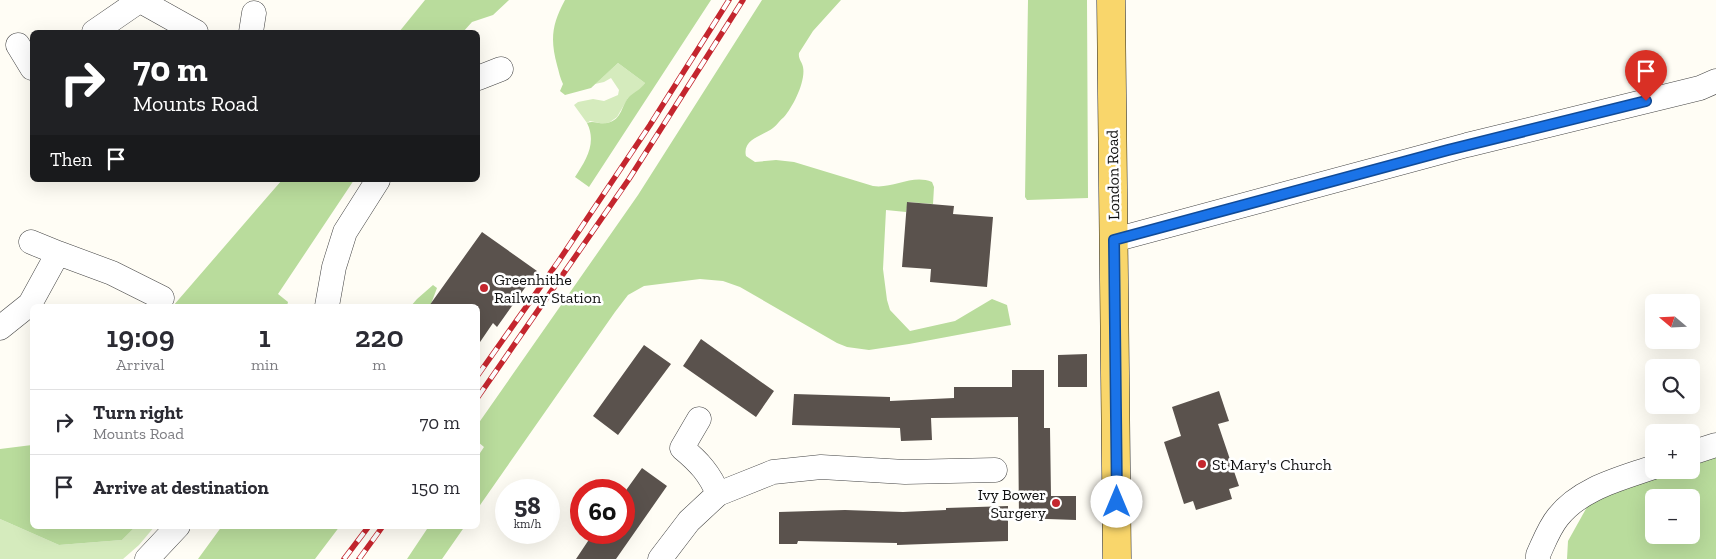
<!DOCTYPE html>
<meta charset="utf-8">
<style>
body{margin:0;font-family:"Zilla Slab",serif;background:#f2f2f3;color:#2b2b33;height:100vh;display:flex;flex-direction:column;font-size:19px;white-space:nowrap}
*{box-sizing:border-box;margin:0}
p{font-size:16px;color:#7c7c81}
.icon{flex:none;width:28px;height:28px;fill:none;stroke:currentColor;stroke-width:2;stroke-linecap:round;stroke-linejoin:round}
.map{position:relative;flex:1;overflow:hidden}
.details{position:absolute;left:30px;top:304px;width:450px;height:225px;display:flex;flex-direction:column;background:#fff;border-radius:8px;box-shadow:0 5px 20px #0002}
.details>*{flex:none}
.top-card{position:absolute;left:30px;top:30px;width:450px;height:152px;border-radius:8px;box-shadow:0 5px 20px #0002;background:#202124;color:#fff;overflow:hidden}
.needle{width:32px;rotate:289deg}
.tools{position:absolute;left:1645px;top:294px;display:grid;gap:10px}
.tools a{display:grid;place-items:center;width:55px;height:55px;border-radius:8px;background:#fff;box-shadow:0 5px 20px #0002;font-size:25px}
.speed{position:absolute;left:495px;top:479px;display:flex;gap:10px;font-size:25px;font-weight:700;text-align:center}
.speed>*{display:grid;place-content:center;width:65px;height:65px;border-radius:50%;background:#fff;box-shadow:0 5px 20px #0002;line-height:1}
.speed small{font-size:12px;font-weight:400}
.speed .limit{border:8px solid #d22;background:#fff;color:#111}
.pin{position:absolute;display:grid;place-items:center;width:42px;height:42px;color:#fff;margin:-51px -21px;border-radius:50% 50% 50% 0;rotate:-45deg;box-shadow:0 0 5px #0007}
.pin .icon{rotate:45deg}
.me{position:absolute;width:55px;margin:-28px;rotate:0deg;stroke-linejoin:round;filter:drop-shadow(0 0 4px #0008)}
.turn{display:flex;align-items:center;gap:18px;height:105px;padding:0 20px;font-size:22px}
.turn .icon{width:65px;height:65px;stroke-width:2.5}
.turn b{display:block;font-size:35px;line-height:42px}
.then{display:flex;align-items:center;height:48px;padding:0 20px;background:#0003;gap:10px;font-size:19px}
.eta{display:flex;justify-content:space-evenly;align-items:center;height:85px;text-align:center}
.eta b{font-size:30px;font-weight:600;line-height:35px}
ul{padding:0;list-style:none}
li{display:flex;align-items:center;gap:15px;height:65px;padding:0 20px;border-top:1px solid #e1e1e2}
li div{flex:1}
li b{display:block;font-size:19px}
li em{font-style:normal}
.map>svg:first-child{display:block}
.green{fill:#d5ebbd}
.forest{fill:#b9dc9c;fill-rule:evenodd}
.building{fill:#5a524d}
.lines{fill:none;stroke-linecap:round;stroke-linejoin:round}
.street-casing{stroke:#444;stroke-width:25}
.primary-casing{stroke:#222;stroke-width:29}
.street{stroke:#fff;stroke-width:24}
.primary{stroke:#f9d66b;stroke-width:28}
.rail-casing{stroke:#c4262e;stroke-width:5.5}
.rail{stroke:#fff;stroke-width:4;stroke-dasharray:11;stroke-linecap:butt}
.route-casing{stroke:#114b97;stroke-width:12}
.route{stroke:#1a73e8;stroke-width:9}
.poi-dot{fill:#c4262e;stroke:#fff;stroke-width:2}
.labels{text-anchor:middle;dominant-baseline:central;stroke-width:5;stroke-linejoin:round;paint-order:stroke}
.street-label{font-size:16px;fill:#111;stroke:#fff}
.poi-label{font-size:16px;fill:#111;stroke:#fff;text-anchor:start}
</style>
<div class="map">
<svg width="1716" height="559" viewBox="0 0 1716 559">
<rect width="100%" height="100%" fill="#fffdf5"/>
<!-- green -->
<path class="green" d="M 618,63 L 645,83 L 641,89 L 628,98 L 617,117 L 610,122 L 604,124 L 590,121 L 587,123 L 574,105 L 578,102 L 593,99 L 604,101 L 618,95 L 619,90 L 611,78 L 604,82 L 595,84 Z
M 0,519 L 59,545 L 122,540 L 136,526 L 155,526 L 139,545 L 123,559 L 0,559 Z"/>
<!-- forest -->
<path class="forest" d="M 425,0 L 509,0 L 493,15 L 472,22 L 463,32 L 399,32 Z
M 565,0 L 711,0 L 589,187 L 575,177 C 586,160 597,143 587,123 C 594,120 600,125 607,123 C 623,120 621,104 630,96 C 636,91 641,89 645,83 L 618,63 L 591,88 L 565,95 L 560,91 L 563,84 C 560,78 559,72 557,65 C 550,39 552,24 565,0 Z
M 762,0 L 841,0 L 813,31 L 799,53 C 798,59 802,62 803,67 C 806,81 793,107 784,117 C 780,120 777,125 773,128 C 763,136 742,139 746,156 L 755,162 L 776,160 L 794,162 L 873,186 C 893,189 912,174 932,182 L 934,187 L 933,204 L 908,202 L 906,212 L 886,210 L 883,269 L 887,300 L 890,310 L 910,331 L 955,321 L 992,299 L 1007,305 L 1011,325 L 909,344 L 869,350 L 847,347 L 837,343 L 740,287 L 723,281 L 700,279 L 644,286 L 628,295 L 615,312 L 478,508 L 478,456 L 484,447 L 478,442 L 478,424 L 638,195 Z
M 1028,0 L 1087,0 L 1088,198 L 1027,200 L 1025,197 Z
M 282,180 L 354,180 L 278,294 L 288,302 L 287,306 L 173,306 Z
M 433,285 L 437,288 L 431,304 L 433,306 L 411,306 L 417,299 Z
M 32,445 L 32,526 L 136,526 L 122,540 L 59,545 L 0,519 L 0,449 Z
M 1716,456 L 1716,559 L 1567,559 L 1568,541 L 1587,507 L 1607,492 L 1674,470 L 1691,470 L 1691,464 ZM 1654,498 L 1691,498 L 1691,535 L 1654,535 Z
M 222,526 L 340,526 L 315,559 L 198,559 Z
M 429,526 L 465,526 L 442,559 L 407,559 Z"/>
<!-- building -->
<path class="building" d="M 907,202 L 954,206 L 953,214 L 993,217 L 987,287 L 930,282 L 931,269 L 902,267 Z
M 482,232 L 537,271 L 497,327 L 493,323 L 478,345 L 478,306 L 429,306 Z
M 701,339 L 774,391 L 756,417 L 683,366 Z
M 644,345 L 671,364 L 618,435 L 593,416 Z
M 1087,354 L 1087,387 L 1058,387 L 1058,355 Z
M 1012,370 L 1044,370 L 1044,428 L 1050,428 L 1051,496 L 1076,496 L 1076,520 L 1019,518 L 1018,417 L 931,418 L 932,440 L 901,441 L 900,428 L 792,425 L 794,394 L 890,397 L 890,401 L 954,398 L 954,387 L 1012,387 Z
M 1219,391 L 1229,421 L 1218,424 L 1239,486 L 1229,489 L 1232,499 L 1196,510 L 1193,501 L 1184,504 L 1164,442 L 1181,436 L 1172,407 Z
M 642,468 L 667,486 L 616,559 L 576,559 L 594,532 L 624,532 L 624,493 Z
M 1008,506 L 1008,541 L 897,545 L 897,543 L 798,541 L 797,544 L 779,544 L 779,512 L 845,510 L 903,512 L 946,510 L 946,508 Z"/>
<g class="lines">
<!-- street casing -->
<g class="street-casing">
<path id="street" d="M 139,0 L 196,32
M 94,32 L 139,1
M 251,32 L 254,13
M 18,45 L 32,68
M 478,78 L 501,69
M 1114,240 L 1467,145 L 1700,88 L 1716,81
M 31,242 L 58,253
M 327,306 L 334,267 L 345,232 L 378,180
M 0,328 L 30,304 L 58,253 L 112,273 L 162,298
M 699,419 L 682,448 C 699,462 710,474 718,494
M 1691,453 L 1716,445
M 147,559 L 178,526
M 660,559 L 689,521 L 718,494 L 773,472 L 821,467 L 905,472 L 995,470
M 1538,559 L 1538,555 C 1544,542 1549,528 1558,517 C 1581,488 1620,479 1654,467"/>
</g>
<!-- primary casing -->
<g class="primary-casing">
<path id="primary" d="M 1111,0 L 1117,559"/>
</g>
<!-- street -->
<use href="#street" class="street"/>
<!-- primary -->
<use href="#primary" class="primary"/>
<!-- rail casing -->
<g class="rail-casing">
<path id="rail" d="M 478,375 L 558,262 L 650,125 L 729,0
M 478,397 L 629,179 L 743,0
M 344,559 L 369,526
M 359,559 L 383,526"/>
</g>
<!-- rail -->
<use href="#rail" class="rail"/>
</g>
<g class="lines">
<!-- route casing -->
<g class="route-casing">
<path id="route" d="M 1117,502 L 1114,240 L 1448,150 L 1646,101"/>
</g>
<!-- route -->
<use href="#route" class="route"/>
</g>
<!-- markers -->
<g class="poi-dot">
<circle cx="484" cy="288" r="5"/>
<circle cx="1202" cy="464" r="5"/>
<circle cx="1056" cy="503" r="5"/>
</g>
<g class="labels">
<!-- street labels -->
<g class="street-label">
<text transform="translate(1113 175) rotate(-91)">London Road</text>
</g>
<!-- poi labels -->
<g class="poi-label">
<text x="494" y="279">Greenhithe<tspan x="494" dy="18">Railway Station</tspan></text>
<text x="1212" y="464">St Mary's Church</text>
<text x="1046" y="494" text-anchor="end">Ivy Bower<tspan x="1046" dy="18">Surgery</tspan></text>
</g>
</g>
</svg>
<div class="tools">
<a><svg class="needle" viewBox="-14 -14 28 28"><path d="M0-13l5 13h-10z" fill="#e53935"/><path d="M0 13l5-13h-10z" fill="#7c7c81"/></svg></a>
<a><svg class="icon" aria-label="search" viewBox="0 0 24 24"><circle cx="10" cy="10" r="6"/><path d="M15 15l6 6"/></svg></a>
<a>+</a>
<a>−</a>
</div>
<div class="speed"><div>58<small>km/h</small></div><div class="limit">60</div></div>
<div class="pin" style="left:1646px;top:101px;background:#d93025"><svg class="icon" aria-label="arrive" viewBox="0 0 24 24"><path d="M6 21V4h12l-3 4 3 4H6"/></svg></div>
<svg class="me" style="left:1117px;top:502px" viewBox="-20 -20 40 40"><circle r="19" fill="#fff"/><path d="M0-13L10 11 0 6-10 11z" fill="#1a73e8"/></svg>
<div class="top-card">
<div class="turn"><svg class="icon" aria-label="right" viewBox="0 0 24 24"><path d="M7 20v-9h11M14 6l5 5-5 5"/></svg><div><b>70 m</b>Mounts Road</div></div>
<div class="then">Then<svg class="icon" aria-label="arrive" viewBox="0 0 24 24"><path d="M6 21V4h12l-3 4 3 4H6"/></svg></div>
</div>
<section class="details">
<div class="eta">
<div><b>19:09</b><p>Arrival</p></div>
<div><b>1</b><p>min</p></div>
<div><b>220</b><p>m</p></div>
</div>
<ul>
<li><svg class="icon" aria-label="right" viewBox="0 0 24 24"><path d="M7 20v-9h11M14 6l5 5-5 5"/></svg><div><b>Turn right</b><p>Mounts Road</p></div><em>70 m</em></li>
<li><svg class="icon" aria-label="arrive" viewBox="0 0 24 24"><path d="M6 21V4h12l-3 4 3 4H6"/></svg><div><b>Arrive at destination</b></div><em>150 m</em></li>
</ul>
</section>
</div>
